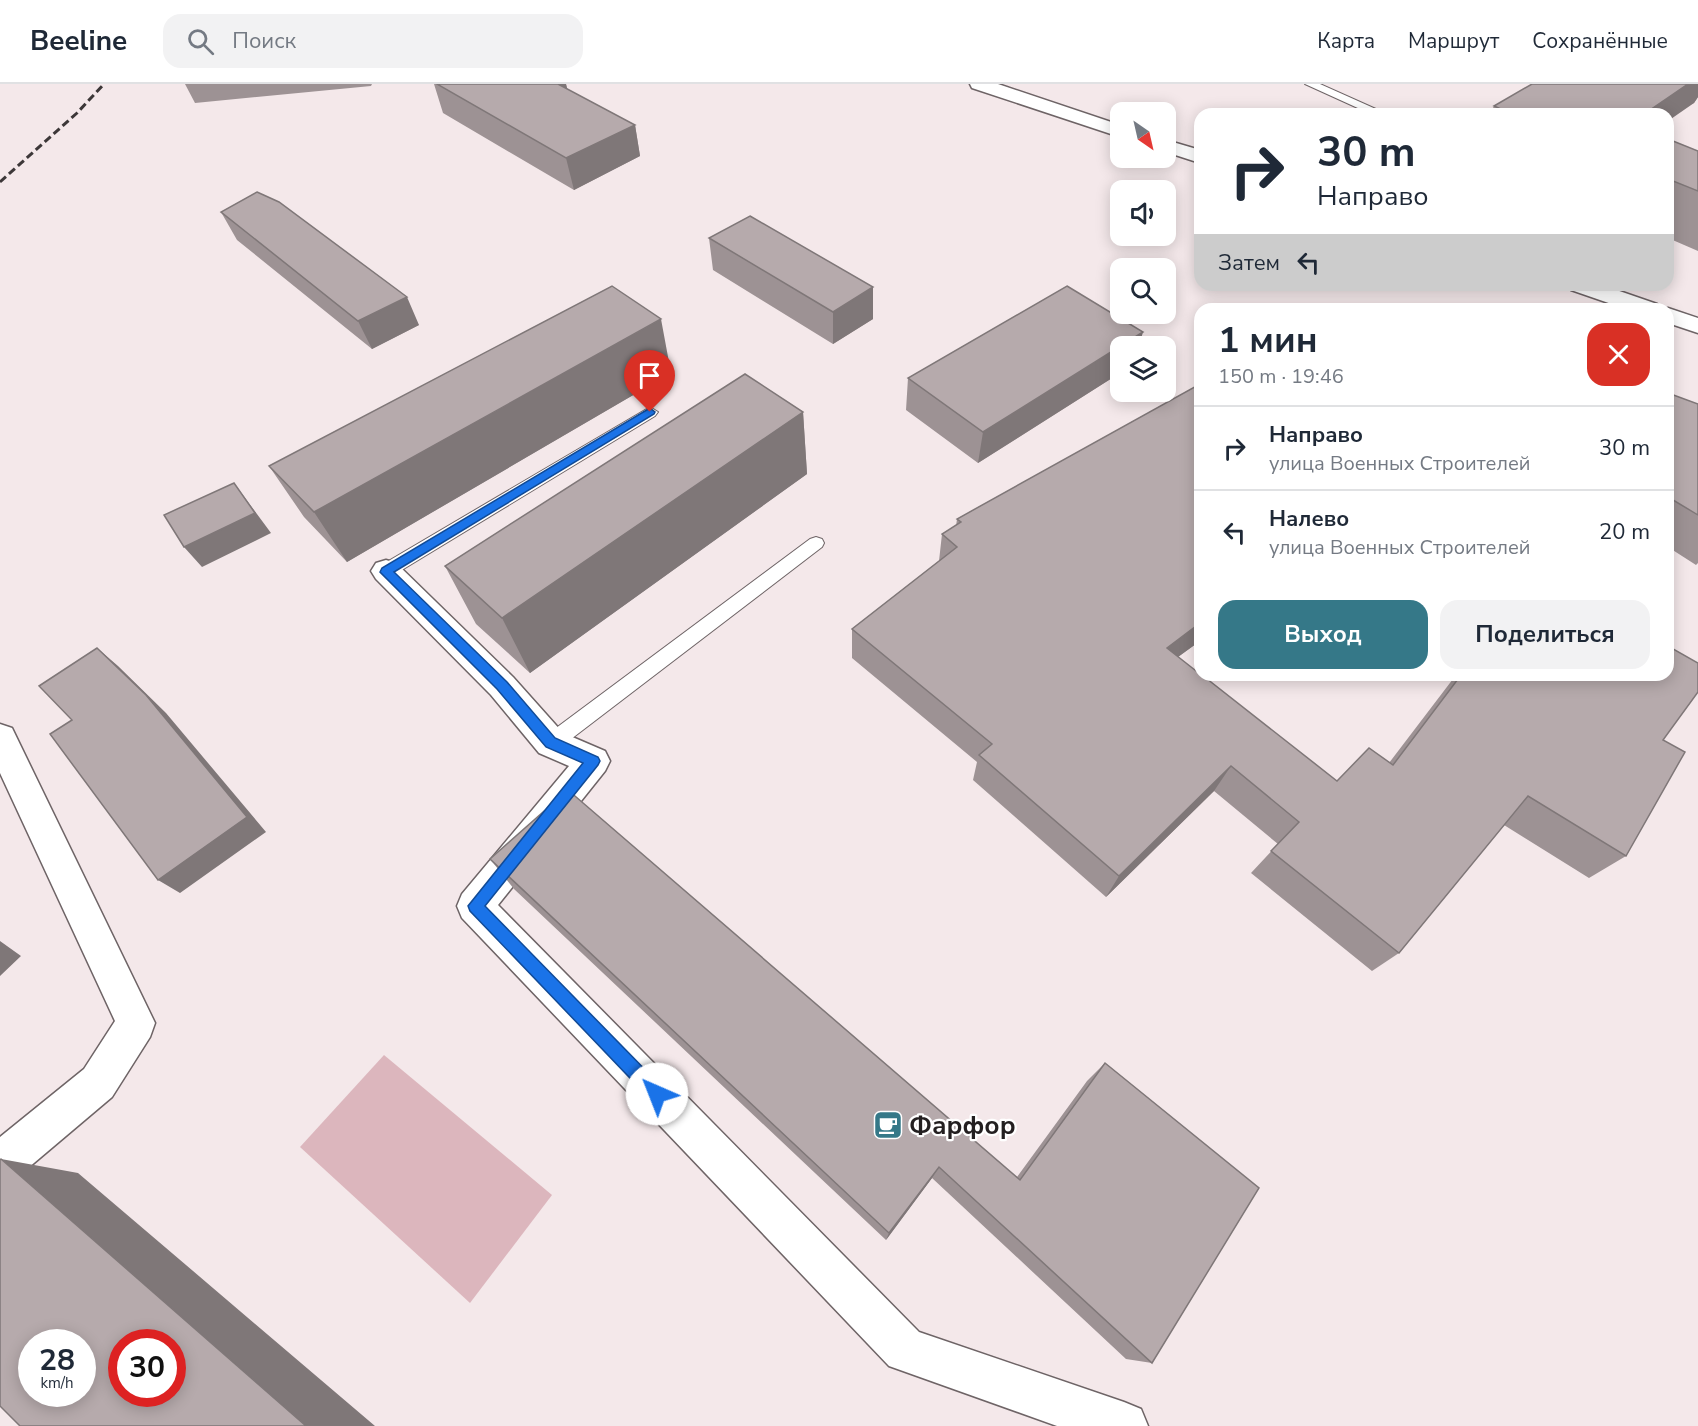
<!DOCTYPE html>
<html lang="ru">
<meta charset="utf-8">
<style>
body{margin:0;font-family:"Nunito Sans",sans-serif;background:#f2f2f3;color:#1f2937;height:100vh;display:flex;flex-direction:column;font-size:22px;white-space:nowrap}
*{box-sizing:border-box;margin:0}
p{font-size:20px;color:#747a83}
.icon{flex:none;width:33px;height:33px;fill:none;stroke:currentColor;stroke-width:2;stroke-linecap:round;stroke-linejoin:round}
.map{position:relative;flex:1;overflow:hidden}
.sheet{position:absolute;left:1194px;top:219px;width:480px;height:378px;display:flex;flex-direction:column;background:#fff;border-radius:18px;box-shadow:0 3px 15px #0003}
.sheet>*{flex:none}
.hud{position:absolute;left:1194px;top:24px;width:480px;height:183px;border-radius:18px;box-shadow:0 3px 15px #0003;background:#fff;color:#1f2937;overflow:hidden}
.needle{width:39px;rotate:146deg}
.controls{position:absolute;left:1110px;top:18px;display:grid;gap:12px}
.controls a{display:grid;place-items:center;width:66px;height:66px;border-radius:12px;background:#fff;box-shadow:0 3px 15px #0003;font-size:30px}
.speed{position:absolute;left:18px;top:1245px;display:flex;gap:12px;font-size:30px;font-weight:700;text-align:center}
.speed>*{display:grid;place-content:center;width:78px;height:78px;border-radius:50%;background:#fff;box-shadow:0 3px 15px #0003;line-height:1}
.speed small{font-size:15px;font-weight:400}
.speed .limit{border:9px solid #d22;background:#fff;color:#111}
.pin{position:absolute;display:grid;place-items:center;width:51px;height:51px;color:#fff;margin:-62px -26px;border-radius:50% 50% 50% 0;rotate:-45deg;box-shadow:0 0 6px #0007}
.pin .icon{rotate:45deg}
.me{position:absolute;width:66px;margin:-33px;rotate:316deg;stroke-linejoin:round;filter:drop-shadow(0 0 4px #0008)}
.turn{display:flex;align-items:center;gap:21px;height:126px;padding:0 24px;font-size:27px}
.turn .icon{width:78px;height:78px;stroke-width:2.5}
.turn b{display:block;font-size:42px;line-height:51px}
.then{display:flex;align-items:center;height:57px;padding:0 24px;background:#0003;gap:12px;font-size:22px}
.round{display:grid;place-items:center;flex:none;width:63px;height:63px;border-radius:18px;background:#f2f2f3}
.head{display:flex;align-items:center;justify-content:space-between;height:102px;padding:0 24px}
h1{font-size:36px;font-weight:700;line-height:45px}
.cta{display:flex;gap:12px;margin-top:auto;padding:12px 24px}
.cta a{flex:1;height:69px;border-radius:18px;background:#357888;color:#fff;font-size:24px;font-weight:700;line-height:69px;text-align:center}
.cta a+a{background:#f2f2f3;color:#1f2937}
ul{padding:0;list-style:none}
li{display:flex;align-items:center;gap:18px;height:84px;padding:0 24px;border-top:2px solid #e0e1e3}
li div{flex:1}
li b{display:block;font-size:22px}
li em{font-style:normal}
header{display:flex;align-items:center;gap:36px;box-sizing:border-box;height:84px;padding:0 30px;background:#fff;border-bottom:2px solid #e0e1e3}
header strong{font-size:28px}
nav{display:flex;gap:33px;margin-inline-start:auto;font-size:21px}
.search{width:420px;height:54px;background:#f2f2f3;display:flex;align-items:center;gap:15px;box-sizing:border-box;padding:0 21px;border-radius:18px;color:#747a83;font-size:22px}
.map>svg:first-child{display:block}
.green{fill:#dcb6bd}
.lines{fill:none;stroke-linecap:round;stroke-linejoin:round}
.service-casing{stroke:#6e6466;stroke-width:2}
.minor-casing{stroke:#6e6466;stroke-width:3}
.tertiary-casing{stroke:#6e6466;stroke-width:3}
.service{fill:#fff;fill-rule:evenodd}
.minor{fill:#fff;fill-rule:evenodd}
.tertiary{fill:#fff;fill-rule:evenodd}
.rail{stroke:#3c3738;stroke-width:3;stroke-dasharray:8 4;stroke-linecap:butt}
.wall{fill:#9d9294}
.shaded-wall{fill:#7f7778}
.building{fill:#b6aaac;stroke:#7f7778;stroke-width:1.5;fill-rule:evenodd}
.route{fill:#1a73e8;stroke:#114b97;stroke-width:1.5}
.labels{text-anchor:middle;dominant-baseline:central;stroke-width:4.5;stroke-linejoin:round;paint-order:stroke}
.near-poi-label{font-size:26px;font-weight:bold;fill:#231f20;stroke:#fff;text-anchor:start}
</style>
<header>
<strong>Beeline</strong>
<div class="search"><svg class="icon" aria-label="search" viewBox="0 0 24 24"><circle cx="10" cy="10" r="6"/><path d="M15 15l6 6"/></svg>Поиск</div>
<nav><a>Карта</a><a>Маршрут</a><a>Сохранённые</a></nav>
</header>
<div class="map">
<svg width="1698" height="1342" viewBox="0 0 1698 1342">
<rect width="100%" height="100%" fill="#f4e8ea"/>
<!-- green -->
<path class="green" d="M 384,971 L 552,1111 L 470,1219 L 300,1063 Z"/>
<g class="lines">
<!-- service casing -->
<g class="service-casing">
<path id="service" d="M 1305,0 L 1320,0 L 1387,30 L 1371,30 Z
M 650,323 L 658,328 L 655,332 L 392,492 L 386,493 L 380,492 L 377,487 L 380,482 Z
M 816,453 L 822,455 L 824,459 L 822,463 L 558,665 L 551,667 L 544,665 L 541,659 L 544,653 L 810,455 Z"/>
</g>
<!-- minor casing -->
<g class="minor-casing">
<path id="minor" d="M 386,476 L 396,479 L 513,593 L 563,649 L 605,667 L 610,677 L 605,687 L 498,821 L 919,1248 L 1124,1318 L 1141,1325 L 1148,1342 L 1057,1342 L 889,1282 L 462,834 L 457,822 L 462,810 L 569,682 L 539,669 L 491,611 L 376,495 L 371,487 L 376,479 Z
M 0,640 L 12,644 L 155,939 L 150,953 L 112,1013 L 15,1095 L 0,1101 L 0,1053 L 84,985 L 115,937 L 0,689 Z"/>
</g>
<!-- tertiary casing -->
<g class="tertiary-casing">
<path id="tertiary" d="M 970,0 L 998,0 L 1120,41 L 1120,53 L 972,4 Z
M 1166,56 L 1200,66 L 1200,79 L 1166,68 Z
M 1568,201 L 1602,201 L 1657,220 L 1661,225 L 1626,225 L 1571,206 Z
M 1668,224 L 1698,234 L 1698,249 L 1668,239 L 1668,225 L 1663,225 Z"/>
</g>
<!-- service -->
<use href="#service" class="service"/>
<!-- minor -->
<use href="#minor" class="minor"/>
<!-- tertiary -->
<use href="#tertiary" class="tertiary"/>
<!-- rail -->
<path class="rail" d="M 0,98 L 77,29 L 104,0"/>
</g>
<!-- wall -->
<path class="wall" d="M 185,0 L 372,0 L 371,2 L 195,19 Z
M 434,0 L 566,0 L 567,5 L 635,41 L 640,72 L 574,106 L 443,29 Z
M 1698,0 L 1698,13 L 1694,19 L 1668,30 L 1490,30 L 1494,22 Z
M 1668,55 L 1698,67 L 1698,167 L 1668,154 Z
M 221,128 L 419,241 L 372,265 L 237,156 Z
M 709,154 L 873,203 L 873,235 L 833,260 L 713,186 Z
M 1120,262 L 1120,289 L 978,379 L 906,326 L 908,294 Z
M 671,289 L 347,478 L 304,433 L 269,382 Z
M 1200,300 L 1200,557 L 1178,573 L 1337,697 L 1389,679 L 1456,591 L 1668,591 L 1663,656 L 1626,772 L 1589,794 L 1504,741 L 1399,869 L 1372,887 L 1251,789 L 1278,760 L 1214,707 L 1106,813 L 973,696 L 977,678 L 852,574 L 852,545 L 939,477 L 942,450 L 956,442 L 957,435 Z
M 1668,309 L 1698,320 L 1698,479 L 1696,481 L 1668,463 Z
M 803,328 L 807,390 L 530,589 L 476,540 L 445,482 Z
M 490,775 L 1017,1093 L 1087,997 L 1105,979 L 1152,1279 L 1126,1275 L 932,1094 L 886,1156 L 514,805 Z"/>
<!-- shaded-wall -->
<path class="shaded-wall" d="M 546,0 L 566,0 L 570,16 Z
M 1688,0 L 1698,0 L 1698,13 L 1694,19 L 1668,37 L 1668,30 L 1644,30 Z
M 635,41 L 640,72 L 574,106 L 566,74 Z
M 873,203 L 873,235 L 833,260 L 833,228 Z
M 407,213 L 419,241 L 372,265 L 358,237 Z
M 661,235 L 671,289 L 347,478 L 314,428 Z
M 1143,248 L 1139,262 L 1120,262 L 1120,289 L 978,379 L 983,348 Z
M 803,328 L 807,390 L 530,589 L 502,534 Z
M 234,399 L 271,449 L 202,483 L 184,463 Z
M 1200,539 L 1200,557 L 1153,591 L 1167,564 Z
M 97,564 L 118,582 L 166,629 L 266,748 L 180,809 L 158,796 Z
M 1231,682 L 1214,707 L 1106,813 L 1119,792 Z
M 0,857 L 21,872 L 0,892 Z
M 1,1075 L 78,1089 L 375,1342 L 306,1342 Z
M 939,1083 L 932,1094 L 886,1156 L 889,1149 Z"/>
<!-- building -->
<path class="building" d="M 437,0 L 558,0 L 635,41 L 566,74 Z
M 1532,0 L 1688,0 L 1644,30 L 1512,30 L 1494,22 Z
M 1668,55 L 1698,67 L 1698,107 L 1668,95 Z
M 257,108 L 279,118 L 407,213 L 358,237 L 221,128 Z
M 750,132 L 873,203 L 833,228 L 709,154 Z
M 612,202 L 661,235 L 314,428 L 269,382 Z
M 1067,202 L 1143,248 L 983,348 L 908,294 Z
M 745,290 L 803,328 L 502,534 L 445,482 Z
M 1200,300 L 1200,539 L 1167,564 L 1200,590 L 1200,591 L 1202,591 L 1337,697 L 1369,664 L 1393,681 L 1461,591 L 1668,591 L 1668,562 L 1698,579 L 1698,608 L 1663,656 L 1685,668 L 1626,772 L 1528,712 L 1399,869 L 1271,767 L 1299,738 L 1231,682 L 1119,792 L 979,671 L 992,660 L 852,545 L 957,463 L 942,450 L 961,438 L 957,435 Z
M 1668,309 L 1698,320 L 1698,431 L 1668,413 Z
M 234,399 L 255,429 L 184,463 L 164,431 Z
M 97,564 L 146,611 L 247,733 L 158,796 L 50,650 L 72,636 L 39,602 Z
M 568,706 L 1020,1096 L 1105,979 L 1259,1104 L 1152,1279 L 939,1083 L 889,1149 L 490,775 Z
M 1,1075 L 306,1342 L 20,1342 L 0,1322 L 0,1076 ZM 32,1258 L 82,1258 L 82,1310 L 32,1310 ZM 122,1258 L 172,1258 L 172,1310 L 122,1310 Z"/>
<!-- route -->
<path class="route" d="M 650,324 L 655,328 L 654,330 L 394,488 L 507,598 L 555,654 L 598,673 L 600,677 L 598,681 L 485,822 L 663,1004 L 666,1010 L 663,1016 L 657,1018 L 651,1016 L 470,827 L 468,822 L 583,679 L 546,663 L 497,605 L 380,488 L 382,484 Z"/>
<!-- icons -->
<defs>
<g id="cafe-square" transform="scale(1.5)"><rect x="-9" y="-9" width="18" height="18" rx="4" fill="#357888" stroke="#fff"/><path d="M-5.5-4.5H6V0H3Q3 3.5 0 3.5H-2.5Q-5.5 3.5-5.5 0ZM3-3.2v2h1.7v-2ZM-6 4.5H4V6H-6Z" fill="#fff"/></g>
</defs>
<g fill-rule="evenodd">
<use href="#cafe-square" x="888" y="1041"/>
</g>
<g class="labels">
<!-- near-poi labels -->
<g class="near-poi-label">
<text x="909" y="1041">Фарфор</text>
</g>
</g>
</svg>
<div class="controls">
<a><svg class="needle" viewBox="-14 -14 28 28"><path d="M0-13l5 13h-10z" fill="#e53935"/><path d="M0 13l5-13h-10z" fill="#747a83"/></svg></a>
<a><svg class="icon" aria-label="sound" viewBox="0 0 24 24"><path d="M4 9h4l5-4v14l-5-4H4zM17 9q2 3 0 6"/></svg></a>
<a><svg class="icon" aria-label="search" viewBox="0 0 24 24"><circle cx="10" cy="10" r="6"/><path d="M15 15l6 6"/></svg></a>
<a><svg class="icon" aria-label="layers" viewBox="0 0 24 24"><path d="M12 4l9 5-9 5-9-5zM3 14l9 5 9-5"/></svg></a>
</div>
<div class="speed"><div>28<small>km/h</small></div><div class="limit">30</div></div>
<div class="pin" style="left:650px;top:328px;background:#d93025"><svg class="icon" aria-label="arrive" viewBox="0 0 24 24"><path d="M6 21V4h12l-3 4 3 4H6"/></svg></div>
<svg class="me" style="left:657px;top:1010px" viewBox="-20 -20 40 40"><circle r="19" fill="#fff"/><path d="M0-13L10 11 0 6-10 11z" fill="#1a73e8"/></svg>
<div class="hud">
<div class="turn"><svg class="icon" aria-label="right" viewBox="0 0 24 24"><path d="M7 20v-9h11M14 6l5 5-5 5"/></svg><div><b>30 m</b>Направо</div></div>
<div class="then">Затем<svg class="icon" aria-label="left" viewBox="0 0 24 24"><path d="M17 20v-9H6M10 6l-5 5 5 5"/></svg></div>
</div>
<section class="sheet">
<div class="head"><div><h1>1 мин</h1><p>150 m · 19:46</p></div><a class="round" style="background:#d93025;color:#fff"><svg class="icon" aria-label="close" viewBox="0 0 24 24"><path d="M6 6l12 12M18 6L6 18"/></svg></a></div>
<ul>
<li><svg class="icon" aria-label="right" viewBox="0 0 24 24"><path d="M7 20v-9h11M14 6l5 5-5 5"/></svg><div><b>Направо</b><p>улица Военных Строителей</p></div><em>30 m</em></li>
<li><svg class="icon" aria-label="left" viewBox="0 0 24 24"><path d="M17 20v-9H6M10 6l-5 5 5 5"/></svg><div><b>Налево</b><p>улица Военных Строителей</p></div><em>20 m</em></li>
</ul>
<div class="cta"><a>Выход</a><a>Поделиться</a></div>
</section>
</div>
